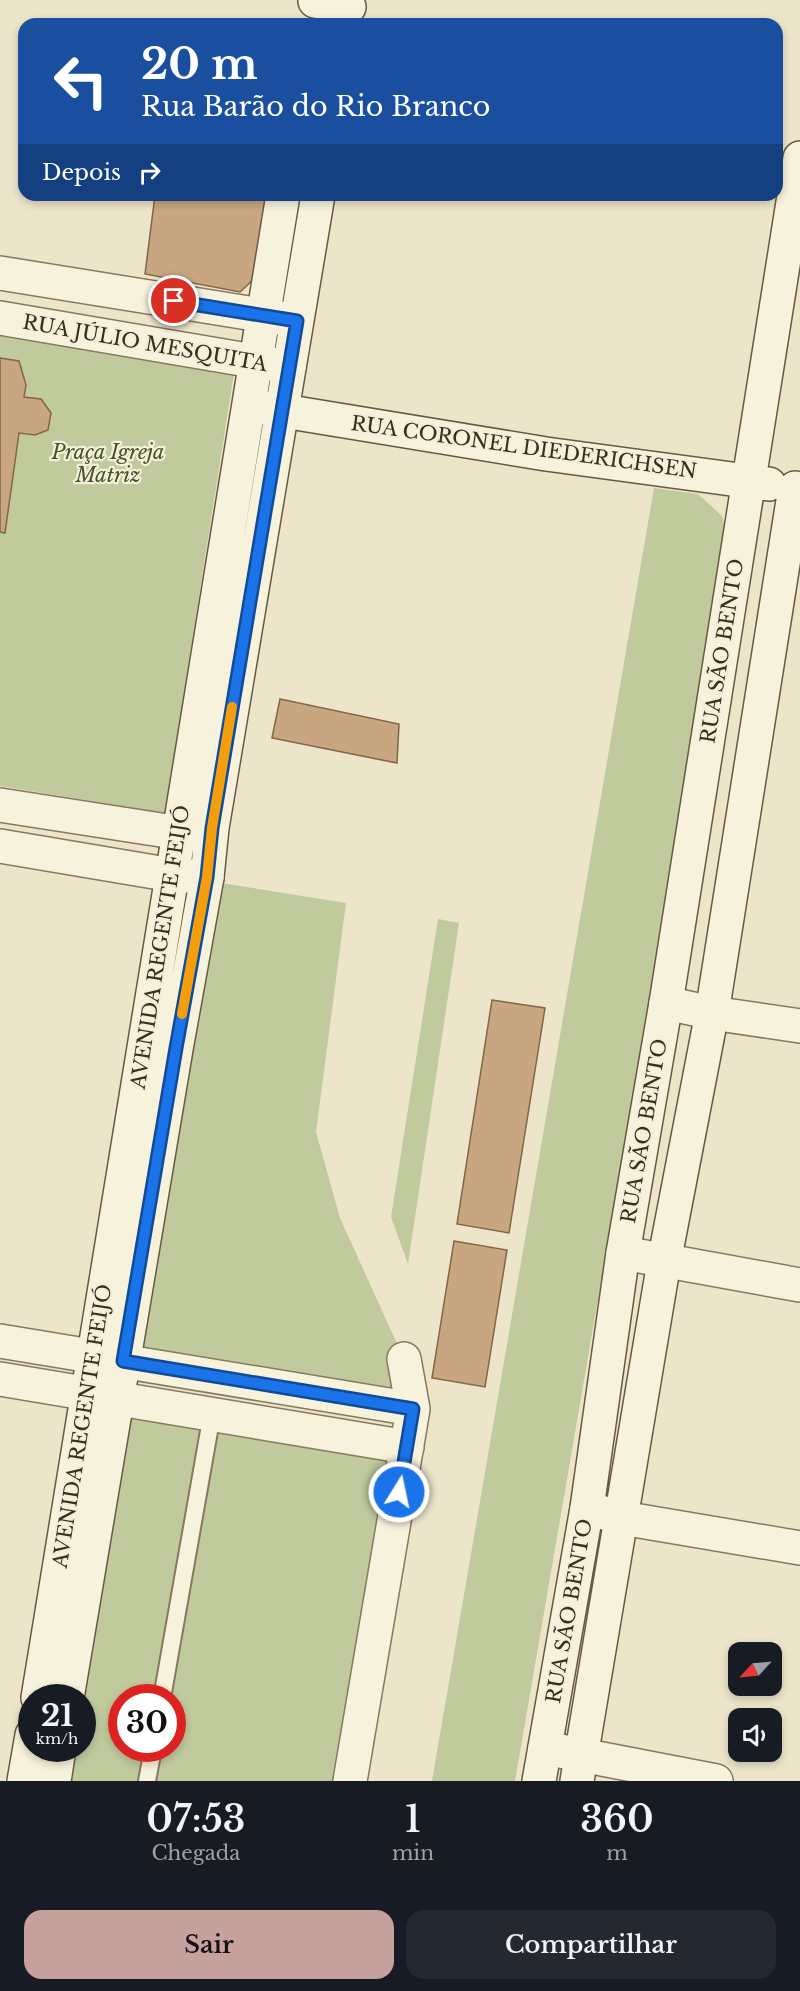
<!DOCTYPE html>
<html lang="pt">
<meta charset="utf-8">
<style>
body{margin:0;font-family:"Libre Baskerville",serif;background:#242831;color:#f1f3f6;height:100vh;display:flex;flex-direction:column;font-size:22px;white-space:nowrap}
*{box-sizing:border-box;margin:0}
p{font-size:20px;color:#9ea1a6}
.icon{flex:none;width:33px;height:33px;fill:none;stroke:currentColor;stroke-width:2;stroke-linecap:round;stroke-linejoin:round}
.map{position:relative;height:1781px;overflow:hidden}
.drawer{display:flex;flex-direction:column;background:#171b24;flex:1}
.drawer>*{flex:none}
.banner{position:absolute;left:18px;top:18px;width:765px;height:183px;border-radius:18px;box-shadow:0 3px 9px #0003;background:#1a4fa0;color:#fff;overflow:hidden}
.needle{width:39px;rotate:244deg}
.controls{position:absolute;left:728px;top:1642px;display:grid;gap:12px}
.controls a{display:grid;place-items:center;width:54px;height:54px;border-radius:12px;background:#171b24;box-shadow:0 3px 9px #0003;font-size:30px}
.speed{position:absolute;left:18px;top:1684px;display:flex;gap:12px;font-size:30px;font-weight:700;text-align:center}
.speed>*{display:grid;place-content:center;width:78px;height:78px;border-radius:50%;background:#171b24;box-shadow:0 3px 9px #0003;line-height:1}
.speed small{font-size:15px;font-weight:400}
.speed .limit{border:9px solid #d22;background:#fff;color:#111}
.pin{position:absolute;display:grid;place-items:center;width:51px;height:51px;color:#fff;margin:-26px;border:3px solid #fff;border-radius:50%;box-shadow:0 2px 6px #0007}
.me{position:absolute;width:66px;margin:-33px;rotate:10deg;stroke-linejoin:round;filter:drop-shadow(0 0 4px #0008)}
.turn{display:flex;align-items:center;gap:21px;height:126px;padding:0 24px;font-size:27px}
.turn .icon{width:78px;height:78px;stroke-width:2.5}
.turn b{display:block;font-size:42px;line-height:51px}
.then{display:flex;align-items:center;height:57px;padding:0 24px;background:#0003;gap:12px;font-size:22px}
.eta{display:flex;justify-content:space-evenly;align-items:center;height:102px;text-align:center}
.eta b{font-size:36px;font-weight:600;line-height:42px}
.primary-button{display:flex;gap:12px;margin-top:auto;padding:12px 24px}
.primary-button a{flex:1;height:69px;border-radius:18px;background:#c6a19e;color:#111;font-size:24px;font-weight:600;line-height:69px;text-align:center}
.primary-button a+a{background:#242831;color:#f1f3f6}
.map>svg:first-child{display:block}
.green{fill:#c0ca9d;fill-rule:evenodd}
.building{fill:#c7a681;stroke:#846546;stroke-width:1.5}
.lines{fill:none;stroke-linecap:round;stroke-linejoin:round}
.lane-casing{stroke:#87785f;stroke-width:20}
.street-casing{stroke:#87785f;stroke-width:36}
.secondary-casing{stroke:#695942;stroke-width:36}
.lane{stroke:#f7f2dc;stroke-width:16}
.street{stroke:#f7f2dc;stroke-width:33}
.secondary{stroke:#f7f2dc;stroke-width:33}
.route-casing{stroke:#114b97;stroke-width:15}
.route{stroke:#1a73e8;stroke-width:10}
.slow{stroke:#f59e0b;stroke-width:10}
.labels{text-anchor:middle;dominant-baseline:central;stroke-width:4.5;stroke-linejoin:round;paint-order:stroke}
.street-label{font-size:20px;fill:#382f21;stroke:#f4efd8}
.park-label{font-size:20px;font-style:italic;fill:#445329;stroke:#f4efd8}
</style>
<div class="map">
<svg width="800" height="1781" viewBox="0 0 800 1781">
<rect width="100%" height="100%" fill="#ece5c9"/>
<!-- green -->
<path class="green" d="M 0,336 L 234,373 L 165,813 L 0,786 Z
M 654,488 L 698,494 L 722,516 L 734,557 L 659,945 L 515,1781 L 432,1781 Z
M 215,882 L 346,903 L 316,1132 L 340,1218 L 404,1359 L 396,1406 L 123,1361 Z
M 438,919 L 459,923 L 408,1264 L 391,1217 Z
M 117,1398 L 389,1444 L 333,1781 L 54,1781 L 59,1749 L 82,1749 L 82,1698 ZM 122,1698 L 172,1698 L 172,1749 L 122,1749 Z"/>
<!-- building -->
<path class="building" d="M 155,195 L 266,195 L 254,279 L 240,292 L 145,274 Z
M 0,358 L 19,361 L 26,385 L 24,397 L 41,399 L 51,413 L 48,430 L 35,435 L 19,433 L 5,533 L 0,532 Z
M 280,699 L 399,724 L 397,763 L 272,738 Z
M 492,1000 L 545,1008 L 509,1233 L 457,1224 Z
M 454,1241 L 507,1250 L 485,1387 L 432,1378 Z"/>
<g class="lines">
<!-- lane casing -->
<g class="lane-casing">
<path id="lane" d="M 162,1698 L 212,1414
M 147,1781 L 153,1749"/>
</g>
<!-- street casing -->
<g class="street-casing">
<path id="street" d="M 0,273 L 292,320
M 0,318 L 289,367
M 0,805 L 206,837
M 0,846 L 172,875 L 207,877
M 666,1003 L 712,1013 L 800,1026
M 623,1253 L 800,1285
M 0,1341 L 413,1409
M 0,1379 L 407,1447
M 587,1508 L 622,1518 L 800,1548
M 545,1748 L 716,1781
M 350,1781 L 413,1409 L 404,1359"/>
</g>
<!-- secondary casing -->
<g class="secondary-casing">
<path id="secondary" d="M 315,1 L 349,7
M 259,407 L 546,454 L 769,484
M 38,1698 L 283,195
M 67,1698 L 176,1049 L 207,877 L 212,828 L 318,195
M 24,1781 L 32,1735
M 54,1781 L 59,1749
M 539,1781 L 587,1508 L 623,1253 L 666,1003 L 800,158
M 577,1781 L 664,1262 L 712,1013 L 795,488"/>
</g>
<!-- lane -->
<use href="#lane" class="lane"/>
<!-- street -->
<use href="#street" class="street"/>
<!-- secondary -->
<use href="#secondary" class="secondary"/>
</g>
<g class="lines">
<!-- route casing -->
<g class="route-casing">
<path id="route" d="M 174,301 L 297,321 L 212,828 L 207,877 L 176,1048 L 123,1361 L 413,1409 L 399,1492"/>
</g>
<!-- route -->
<use href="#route" class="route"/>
<!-- slow -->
<path class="slow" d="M 182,1014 L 207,877 L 212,828 L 232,707"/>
</g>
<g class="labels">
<!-- street labels -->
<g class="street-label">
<text transform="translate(145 343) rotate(10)">RUA JÚLIO MESQUITA</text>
<text transform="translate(524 447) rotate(8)">RUA CORONEL DIEDERICHSEN</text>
<text transform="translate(722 651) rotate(-81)">RUA SÃO BENTO</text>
<text transform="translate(160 947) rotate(-81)">AVENIDA REGENTE FEIJÓ</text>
<text transform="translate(644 1131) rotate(-80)">RUA SÃO BENTO</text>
<text transform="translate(82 1426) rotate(-81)">AVENIDA REGENTE FEIJÓ</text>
<text transform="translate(569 1611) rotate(-80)">RUA SÃO BENTO</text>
</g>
<!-- park labels -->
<g class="park-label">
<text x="108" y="452">Praça Igreja<tspan x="108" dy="23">Matriz</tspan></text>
</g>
</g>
</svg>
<div class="controls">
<a><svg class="needle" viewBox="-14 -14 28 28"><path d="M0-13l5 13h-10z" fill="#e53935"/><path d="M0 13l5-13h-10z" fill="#9ea1a6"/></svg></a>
<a><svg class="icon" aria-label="sound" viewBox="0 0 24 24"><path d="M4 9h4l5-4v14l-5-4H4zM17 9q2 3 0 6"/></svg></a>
</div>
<div class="speed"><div>21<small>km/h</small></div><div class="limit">30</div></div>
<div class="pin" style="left:174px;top:301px;background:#d93025"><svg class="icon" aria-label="arrive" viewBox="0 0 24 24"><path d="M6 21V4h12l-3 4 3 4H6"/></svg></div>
<svg class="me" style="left:399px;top:1492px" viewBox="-20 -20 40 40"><circle r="17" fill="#1a73e8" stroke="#fff" stroke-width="3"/><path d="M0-11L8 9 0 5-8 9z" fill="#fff"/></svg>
<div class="banner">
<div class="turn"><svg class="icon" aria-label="left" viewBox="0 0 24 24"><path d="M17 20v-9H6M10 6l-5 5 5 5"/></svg><div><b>20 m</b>Rua Barão do Rio Branco</div></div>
<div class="then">Depois<svg class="icon" aria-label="right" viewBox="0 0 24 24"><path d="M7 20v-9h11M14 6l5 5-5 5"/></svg></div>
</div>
</div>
<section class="drawer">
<div class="eta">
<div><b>07:53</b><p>Chegada</p></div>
<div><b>1</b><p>min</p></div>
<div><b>360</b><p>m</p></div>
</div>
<div class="primary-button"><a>Sair</a><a>Compartilhar</a></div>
</section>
